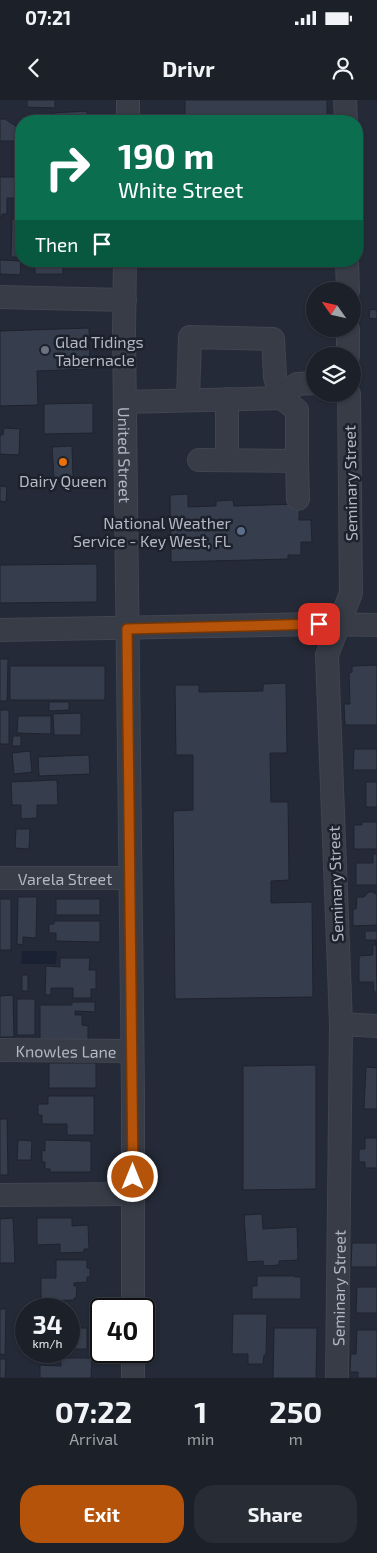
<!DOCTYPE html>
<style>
body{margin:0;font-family:"Exo 2",sans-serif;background:#282d35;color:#f1f3f6;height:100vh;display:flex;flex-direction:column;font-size:19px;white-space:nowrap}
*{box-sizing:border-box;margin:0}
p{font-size:16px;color:#a0a3a8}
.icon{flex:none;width:28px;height:28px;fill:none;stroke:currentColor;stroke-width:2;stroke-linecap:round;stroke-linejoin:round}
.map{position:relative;height:1278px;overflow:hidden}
.sheet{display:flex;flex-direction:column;background:#1b2029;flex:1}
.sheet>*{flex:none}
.guide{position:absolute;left:15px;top:15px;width:348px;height:152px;border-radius:20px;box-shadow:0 1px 4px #0004,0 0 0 1px #393e46;background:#0b6e4f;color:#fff;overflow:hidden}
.needle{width:32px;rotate:304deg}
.fabs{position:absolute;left:306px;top:182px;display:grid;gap:10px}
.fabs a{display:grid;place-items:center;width:55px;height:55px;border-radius:50%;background:#1b2029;box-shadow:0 1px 4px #0004,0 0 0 1px #393e46;font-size:25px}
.speed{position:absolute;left:15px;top:1198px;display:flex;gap:10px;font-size:25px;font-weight:700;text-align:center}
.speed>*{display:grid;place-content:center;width:65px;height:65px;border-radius:50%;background:#1b2029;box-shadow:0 1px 4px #0004,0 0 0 1px #393e46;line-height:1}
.speed small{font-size:12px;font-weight:400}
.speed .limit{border:2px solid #111;border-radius:8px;background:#fff;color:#111}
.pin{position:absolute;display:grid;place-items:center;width:42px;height:42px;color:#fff;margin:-21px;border-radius:10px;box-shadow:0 2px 8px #0006}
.me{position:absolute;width:55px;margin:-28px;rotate:0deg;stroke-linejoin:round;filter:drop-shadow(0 0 4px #0008)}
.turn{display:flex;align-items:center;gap:18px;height:105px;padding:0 20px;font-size:22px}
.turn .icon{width:65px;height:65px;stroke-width:2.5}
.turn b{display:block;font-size:35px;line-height:42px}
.then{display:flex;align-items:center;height:48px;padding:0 20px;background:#0003;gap:10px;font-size:19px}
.eta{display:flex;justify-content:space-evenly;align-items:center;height:85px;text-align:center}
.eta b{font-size:30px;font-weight:700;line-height:35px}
.button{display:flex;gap:10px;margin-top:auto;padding:10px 20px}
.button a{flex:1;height:58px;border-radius:20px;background:#b45309;color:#fff;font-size:20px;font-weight:700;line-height:58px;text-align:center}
.button a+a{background:#282d35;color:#f1f3f6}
.status{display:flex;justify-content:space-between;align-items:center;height:35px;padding:0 25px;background:#1b2029;direction:ltr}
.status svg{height:14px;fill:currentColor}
header{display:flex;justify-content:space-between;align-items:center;height:65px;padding:0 20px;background:#1b2029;font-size:22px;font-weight:700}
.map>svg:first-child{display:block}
.water{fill:#192133}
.building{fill:#363e4d;stroke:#1e232e}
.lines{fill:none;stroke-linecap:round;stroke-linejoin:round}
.minor-casing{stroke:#404551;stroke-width:24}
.minor{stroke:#373c47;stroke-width:22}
.route-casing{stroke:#753606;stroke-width:12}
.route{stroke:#b45309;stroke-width:9}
.worship-dot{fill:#6b7280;stroke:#1c212c;stroke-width:2}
.food-dot{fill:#e8710a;stroke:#1c212c;stroke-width:2}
.service-dot{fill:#5c6f8a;stroke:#1c212c;stroke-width:2}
.labels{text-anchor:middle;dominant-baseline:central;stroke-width:5;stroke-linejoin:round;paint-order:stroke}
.poi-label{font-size:16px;fill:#b2b7c4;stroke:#1c212c;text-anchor:start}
.street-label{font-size:16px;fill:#b2b7c4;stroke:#1c212c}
</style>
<div class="status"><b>07:21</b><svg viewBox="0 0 49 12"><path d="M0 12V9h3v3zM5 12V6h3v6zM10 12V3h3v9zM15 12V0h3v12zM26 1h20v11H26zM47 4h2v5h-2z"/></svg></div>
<header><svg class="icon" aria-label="back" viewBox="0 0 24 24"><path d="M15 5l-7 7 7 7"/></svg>Drivr<svg class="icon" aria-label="person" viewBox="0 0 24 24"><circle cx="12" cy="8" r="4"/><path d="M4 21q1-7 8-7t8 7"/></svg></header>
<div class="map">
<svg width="377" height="1278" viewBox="0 0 377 1278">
<rect width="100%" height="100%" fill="#242a37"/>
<!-- water -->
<path class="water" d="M 22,851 L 57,851 L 56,864 L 21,864 Z"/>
<!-- building -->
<path class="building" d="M 27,0 L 55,0 L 55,8 L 27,7 Z
M 185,0 L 327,0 L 327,21 L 185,21 Z
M 87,11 L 87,21 L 53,21 L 53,13 Z
M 0,19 L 5,19 L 17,27 L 18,41 L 0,41 Z
M 0,77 L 19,77 L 19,98 L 7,98 L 7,114 L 2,114 L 2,117 L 0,117 Z
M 12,119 L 21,119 L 21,157 L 11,157 Z
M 0,160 L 21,161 L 20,175 L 0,174 Z
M 35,161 L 63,161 L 63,174 L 35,174 Z
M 370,209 L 377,210 L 377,219 L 369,218 Z
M 89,228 L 90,269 L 37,271 L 38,305 L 0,306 L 0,231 Z
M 93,303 L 93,333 L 44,334 L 44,304 Z
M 4,328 L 20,329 L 19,355 L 0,354 L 0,335 L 3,335 Z
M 72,346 L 73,377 L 54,378 L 52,347 Z
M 0,386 L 7,387 L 6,402 L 0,401 Z
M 188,394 L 188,407 L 216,406 L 216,401 L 233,400 L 234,406 L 299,404 L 299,420 L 311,420 L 312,442 L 301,442 L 301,455 L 288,455 L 288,459 L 171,462 L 170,395 Z
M 97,464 L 97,502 L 0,503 L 0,465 Z
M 0,559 L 8,559 L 7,601 L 0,601 Z
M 377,565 L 377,625 L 345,625 L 344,604 L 350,604 L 349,573 L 352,572 L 352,566 Z
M 10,566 L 105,566 L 105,600 L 10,600 Z
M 286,583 L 287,653 L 270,653 L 271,702 L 288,702 L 289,780 L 271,781 L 271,803 L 312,802 L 313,897 L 175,899 L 173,711 L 193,710 L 193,655 L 176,655 L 175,585 L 199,585 L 199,592 L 263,591 L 263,584 Z
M 49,602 L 69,602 L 69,610 L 49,611 Z
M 0,610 L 9,610 L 9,644 L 0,644 Z
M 81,613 L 81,635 L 54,635 L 53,614 Z
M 18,616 L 51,616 L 51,634 L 17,633 Z
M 13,636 L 21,636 L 21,646 L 12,646 Z
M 354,649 L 377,649 L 377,670 L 353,670 Z
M 30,651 L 32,672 L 14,674 L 12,653 Z
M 89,655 L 90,674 L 39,676 L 38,657 Z
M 57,680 L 58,705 L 37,705 L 37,718 L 21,719 L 21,705 L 12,705 L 11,682 Z
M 366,682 L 377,682 L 377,707 L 366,707 Z
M 362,722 L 377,722 L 377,749 L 354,749 L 354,725 L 362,725 Z
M 16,729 L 30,729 L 29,749 L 15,748 Z
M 373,754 L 377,754 L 377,785 L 356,785 L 356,763 L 373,763 Z
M 369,792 L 373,792 L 377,795 L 377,825 L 353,826 L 353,809 L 356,809 L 357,797 L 364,797 Z
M 18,797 L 37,797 L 36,838 L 23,837 L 23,845 L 17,844 Z
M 0,799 L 11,799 L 11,850 L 0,850 Z
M 56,799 L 100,799 L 100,815 L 56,815 Z
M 54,821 L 100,821 L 100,842 L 56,841 L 56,833 L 49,833 L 49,824 L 54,824 Z
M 365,831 L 377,831 L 377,840 L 365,840 Z
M 376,840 L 377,892 L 374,892 L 373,882 L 359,882 L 359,856 L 373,855 L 373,845 L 376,845 Z
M 60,858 L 90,858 L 89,870 L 96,870 L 96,889 L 91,889 L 91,898 L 73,898 L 73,888 L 51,888 L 51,895 L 45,895 L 46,866 L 60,867 Z
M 22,875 L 28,875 L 28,891 L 22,891 Z
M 13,895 L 14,937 L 0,937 L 0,896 Z
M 17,899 L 35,899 L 35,935 L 17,935 Z
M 72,902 L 95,902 L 95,912 L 75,911 L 75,915 L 82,915 L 82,925 L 88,926 L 88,940 L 40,940 L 40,905 L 72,905 Z
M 49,963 L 96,963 L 96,988 L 49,988 Z
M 316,965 L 316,1089 L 243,1090 L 243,966 Z
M 366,967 L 377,968 L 377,1009 L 364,1009 Z
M 48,996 L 94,996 L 94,1035 L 67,1035 L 67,1024 L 42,1024 L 42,1015 L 38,1015 L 38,1004 L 48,1004 Z
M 0,1019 L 7,1019 L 8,1075 L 0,1075 Z
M 365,1038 L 377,1038 L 377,1068 L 365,1068 L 365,1062 L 359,1062 L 359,1049 L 365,1049 Z
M 18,1040 L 32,1041 L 31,1060 L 17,1060 Z
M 45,1040 L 91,1041 L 91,1072 L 50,1072 L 50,1069 L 45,1069 L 45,1062 L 42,1062 L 42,1050 L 45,1051 Z
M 262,1114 L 263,1129 L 297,1127 L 298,1160 L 279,1161 L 279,1165 L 264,1166 L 263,1161 L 247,1162 L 244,1115 Z
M 13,1118 L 15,1163 L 0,1163 L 0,1119 Z
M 37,1118 L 72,1118 L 72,1126 L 88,1125 L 89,1149 L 84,1149 L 84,1152 L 60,1153 L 60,1144 L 37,1145 Z
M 352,1143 L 377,1143 L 377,1167 L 351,1167 Z
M 56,1160 L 87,1160 L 87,1168 L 90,1168 L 90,1177 L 87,1177 L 87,1182 L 74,1183 L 74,1186 L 77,1186 L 76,1198 L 74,1198 L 74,1200 L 41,1201 L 41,1178 L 56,1178 Z
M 257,1176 L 295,1176 L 295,1177 L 301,1177 L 301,1199 L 252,1199 L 252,1186 L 257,1186 Z
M 357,1187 L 377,1187 L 377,1213 L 356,1213 Z
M 72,1208 L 73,1228 L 87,1228 L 87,1249 L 69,1249 L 69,1209 L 51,1209 Z
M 0,1209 L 6,1209 L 5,1255 L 0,1254 Z
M 233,1214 L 267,1214 L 266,1255 L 264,1255 L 263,1264 L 248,1264 L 248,1254 L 232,1254 Z
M 274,1228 L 317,1228 L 316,1278 L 273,1278 Z
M 357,1230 L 377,1230 L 377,1278 L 358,1278 L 358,1272 L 350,1272 L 351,1254 L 356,1254 Z
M 61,1258 L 92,1258 L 91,1278 L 40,1278 L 40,1265 L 61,1266 Z
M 0,1259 L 6,1259 L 5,1278 L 0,1278 Z"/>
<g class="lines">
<!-- minor casing -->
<g class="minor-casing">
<g id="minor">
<path d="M 345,0 L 346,21"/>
<path d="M 128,21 L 128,0"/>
<path id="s1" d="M 125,161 L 124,231 L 133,993 L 133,1209"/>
<path d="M 347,161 L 348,191"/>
<path d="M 0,197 L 125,200"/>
<path d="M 348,229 L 348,256"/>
<path d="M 188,300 L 190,237 L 273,239 L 275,277 L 281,298 L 297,310 L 297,361 L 199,360"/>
<path d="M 125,302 L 281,298 L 297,284 L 315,283"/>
<path d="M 227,360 L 227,299"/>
<path d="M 297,361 L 298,399"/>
<path d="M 0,530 L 319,524 L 377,525"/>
<path id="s2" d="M 0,778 L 130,778"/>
<path d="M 341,924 L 377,926"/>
<path id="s3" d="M 0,950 L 132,951"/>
<path d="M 0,1095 L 133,1094"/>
<path d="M 133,1251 L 133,1278"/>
<path id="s4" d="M 337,1278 L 341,924 L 327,555 L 351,493 L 349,294"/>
</g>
</g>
<!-- minor -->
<use href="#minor" class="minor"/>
</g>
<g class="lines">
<!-- route casing -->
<g class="route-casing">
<path id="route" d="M 133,1077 L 127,529 L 319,524"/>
</g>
<!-- route -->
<use href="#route" class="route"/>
</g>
<!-- markers -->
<circle class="worship-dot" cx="45" cy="250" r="5"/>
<circle class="food-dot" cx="63" cy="362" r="5"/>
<circle class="service-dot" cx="241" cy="431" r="5"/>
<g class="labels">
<!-- poi labels -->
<g class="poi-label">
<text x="55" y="241">Glad Tidings<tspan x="55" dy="18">Tabernacle</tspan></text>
<text x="63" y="380" text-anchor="middle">Dairy Queen</text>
<text x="231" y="422" text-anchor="end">National Weather<tspan x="231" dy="18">Service - Key West, FL</tspan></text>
</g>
<!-- street labels -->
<g class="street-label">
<text stroke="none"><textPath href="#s1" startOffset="194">United Street</textPath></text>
<text transform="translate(350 383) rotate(-91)">Seminary Street</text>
<text stroke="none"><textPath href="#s2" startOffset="65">Varela Street</textPath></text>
<text transform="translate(335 784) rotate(-92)">Seminary Street</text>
<text stroke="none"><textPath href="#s3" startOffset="66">Knowles Lane</textPath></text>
<text stroke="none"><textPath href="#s4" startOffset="90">Seminary Street</textPath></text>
</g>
</g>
</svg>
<div class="fabs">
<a><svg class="needle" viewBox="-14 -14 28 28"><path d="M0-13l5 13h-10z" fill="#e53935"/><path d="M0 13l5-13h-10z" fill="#a0a3a8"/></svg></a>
<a><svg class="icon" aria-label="layers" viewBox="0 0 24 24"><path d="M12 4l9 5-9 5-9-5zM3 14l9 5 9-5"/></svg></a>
</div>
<div class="speed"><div>34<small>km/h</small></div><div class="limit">40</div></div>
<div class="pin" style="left:319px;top:524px;background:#d93025"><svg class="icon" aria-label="arrive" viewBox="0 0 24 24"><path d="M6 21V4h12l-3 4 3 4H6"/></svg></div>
<svg class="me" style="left:133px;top:1077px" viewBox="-20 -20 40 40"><circle r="17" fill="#b45309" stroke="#fff" stroke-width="3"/><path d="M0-11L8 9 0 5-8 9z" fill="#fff"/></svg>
<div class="guide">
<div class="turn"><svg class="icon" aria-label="right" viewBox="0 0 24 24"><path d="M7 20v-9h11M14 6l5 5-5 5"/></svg><div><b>190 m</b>White Street</div></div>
<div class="then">Then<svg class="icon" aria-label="arrive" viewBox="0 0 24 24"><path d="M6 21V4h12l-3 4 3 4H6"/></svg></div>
</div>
</div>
<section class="sheet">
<div class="eta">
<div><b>07:22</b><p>Arrival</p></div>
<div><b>1</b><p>min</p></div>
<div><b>250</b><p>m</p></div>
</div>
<div class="button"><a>Exit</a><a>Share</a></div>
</section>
